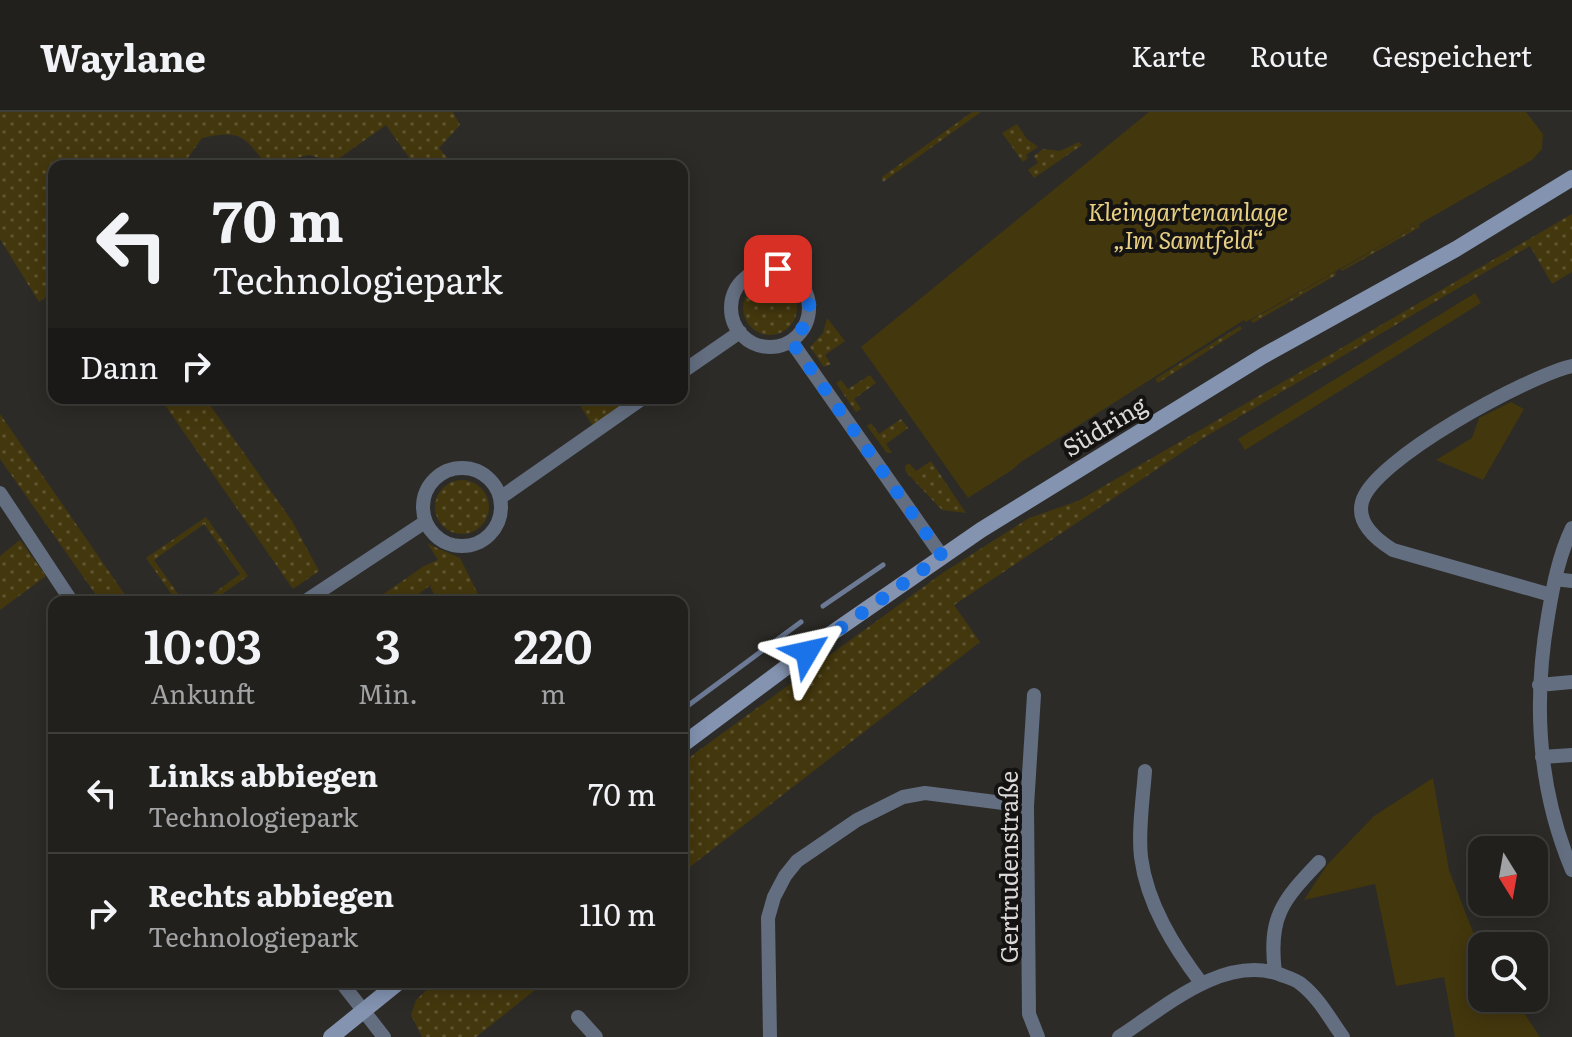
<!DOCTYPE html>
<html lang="de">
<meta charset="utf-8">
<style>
body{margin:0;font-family:Literata,serif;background:#292826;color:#f1f3f6;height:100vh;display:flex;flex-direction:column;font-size:30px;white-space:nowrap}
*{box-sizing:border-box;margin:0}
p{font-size:26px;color:#a2a3a4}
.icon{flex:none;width:44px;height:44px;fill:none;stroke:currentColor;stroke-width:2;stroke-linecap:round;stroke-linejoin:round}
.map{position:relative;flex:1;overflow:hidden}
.side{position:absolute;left:48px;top:484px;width:640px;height:392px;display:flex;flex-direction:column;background:#21201d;border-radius:16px;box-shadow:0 4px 20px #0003,0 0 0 2px #3e3e3b}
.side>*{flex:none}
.guide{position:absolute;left:48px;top:48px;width:640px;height:244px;border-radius:16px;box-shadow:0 4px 20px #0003,0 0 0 2px #3e3e3b;background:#21201d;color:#f1f3f6;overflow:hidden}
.needle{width:52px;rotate:169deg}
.fabs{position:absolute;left:1468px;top:724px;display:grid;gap:16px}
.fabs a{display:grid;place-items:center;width:80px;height:80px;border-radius:16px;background:#21201d;box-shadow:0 4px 20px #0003,0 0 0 2px #3e3e3b;font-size:40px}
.pin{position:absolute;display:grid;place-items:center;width:68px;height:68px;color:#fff;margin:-34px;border-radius:16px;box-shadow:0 4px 12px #0006}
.me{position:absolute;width:88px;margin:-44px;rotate:54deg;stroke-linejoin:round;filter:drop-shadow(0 0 6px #0008)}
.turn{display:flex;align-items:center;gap:28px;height:168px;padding:0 32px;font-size:36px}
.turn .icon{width:104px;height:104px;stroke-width:2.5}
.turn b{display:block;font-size:56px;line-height:68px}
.then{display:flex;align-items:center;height:76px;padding:0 32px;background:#0003;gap:16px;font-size:30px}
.eta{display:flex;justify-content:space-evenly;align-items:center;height:136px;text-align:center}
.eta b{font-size:48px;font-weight:600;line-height:56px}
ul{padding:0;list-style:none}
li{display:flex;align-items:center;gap:24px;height:120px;padding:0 32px;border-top:2px solid #3e3e3b}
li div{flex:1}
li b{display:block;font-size:30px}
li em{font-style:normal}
header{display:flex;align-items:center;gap:48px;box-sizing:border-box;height:112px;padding:0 40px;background:#21201d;border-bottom:2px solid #3e3e3b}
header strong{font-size:38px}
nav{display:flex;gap:44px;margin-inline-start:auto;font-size:28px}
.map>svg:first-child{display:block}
.grass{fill:url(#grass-dots)}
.green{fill:#43370d}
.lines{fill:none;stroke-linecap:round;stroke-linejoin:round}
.stream{stroke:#6c7a95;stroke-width:5}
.street{stroke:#636e80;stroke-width:14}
.secondary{stroke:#8393b0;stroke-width:16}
.route{stroke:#1a73e8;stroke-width:14;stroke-dasharray:0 25.2}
.labels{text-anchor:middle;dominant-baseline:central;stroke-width:8;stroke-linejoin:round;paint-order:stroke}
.park-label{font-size:24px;font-style:italic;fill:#e7cf83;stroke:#141312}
.street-label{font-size:24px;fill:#dad9d7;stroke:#141312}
</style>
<header>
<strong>Waylane</strong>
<nav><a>Karte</a><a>Route</a><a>Gespeichert</a></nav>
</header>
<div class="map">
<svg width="1572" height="925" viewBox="0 0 1572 925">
<defs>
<pattern id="grass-dots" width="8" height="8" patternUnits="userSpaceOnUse" patternTransform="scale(2)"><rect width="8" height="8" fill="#43370d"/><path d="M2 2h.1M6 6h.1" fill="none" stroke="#5e5330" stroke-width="1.8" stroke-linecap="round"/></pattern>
</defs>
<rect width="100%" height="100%" fill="#2c2b27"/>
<!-- grass -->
<path class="grass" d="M 0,0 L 453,0 L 460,13 L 439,36 L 454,54 L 415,54 L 386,13 L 334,50 L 309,43 L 266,53 C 244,23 240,18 202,26 L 182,54 L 54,54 L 54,179 L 39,190 L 0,127 Z
M 972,0 L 981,0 L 883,70 L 882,65 Z
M 1017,12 L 1027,27 L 1038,35 L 1026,43 L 1028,46 L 1023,50 L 1002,21 Z
M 1079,30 L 1082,33 L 1034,66 L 1028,58 L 1038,51 L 1034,44 L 1043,37 L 1060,39 Z
M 1572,102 L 1572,160 L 1552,172 L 1530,134 L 1205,325 L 954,493 L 980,530 L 682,761 L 682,652 L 694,642 L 944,460 L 1029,406 L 1078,389 Z
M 1419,112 L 1420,115 L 1342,159 L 1341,157 Z
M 1335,160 L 1336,163 L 1253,211 L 1251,208 Z
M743 196a27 27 0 1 1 54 0a27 27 0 1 1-54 0Z
M 827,206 L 845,229 L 825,243 L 831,252 L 824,255 L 810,235 L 823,221 Z
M 1240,214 L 1242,217 L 1158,271 L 1155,267 Z
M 870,263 L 876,271 L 854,287 L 861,297 L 856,300 L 836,271 L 841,268 L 848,277 Z
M 160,286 L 205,286 L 292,409 L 319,459 L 293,477 Z
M 575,286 L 631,286 L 593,314 Z
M 0,302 L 130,490 L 101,490 L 0,347 Z
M 901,307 L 908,316 L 886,332 L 892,341 L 887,341 L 867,314 L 871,311 L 879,322 Z
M 931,349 L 966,401 L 942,398 L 906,360 L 905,354 L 909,351 L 916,359 Z
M435 395a27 27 0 1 1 54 0a27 27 0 1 1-54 0Z
M 206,405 L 248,464 L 211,490 L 202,490 L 240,462 L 204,412 L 154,448 L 184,490 L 177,490 L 146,446 Z
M 20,428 L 46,464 L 0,498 L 0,444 Z
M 428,432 L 460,446 L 482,490 L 439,490 L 430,475 L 432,472 L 408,490 L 372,490 L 424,454 L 438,448 Z
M 435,870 L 545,870 L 476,925 L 422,925 L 411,903 L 416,888 Z"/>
<!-- green -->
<path class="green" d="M 1149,0 L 1526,0 L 1543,22 L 1542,37 L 1532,48 L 1246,210 L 1244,208 L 1021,350 L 1012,358 L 968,386 L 861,235 Z
M 1475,181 L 1481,191 L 1245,338 L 1238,327 Z
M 1511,290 L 1524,297 L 1483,368 L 1436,348 L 1472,326 L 1479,306 Z
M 1433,666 L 1449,758 L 1475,825 L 1482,836 L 1482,886 L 1514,886 L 1540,925 L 1455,925 L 1444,865 L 1396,874 L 1375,772 L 1304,788 L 1327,753 L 1374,704 Z"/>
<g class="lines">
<!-- stream -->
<path class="stream" d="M 823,494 L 883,453
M 682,598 L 801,510"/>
<!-- street -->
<path class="street" d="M731 196a39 39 0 1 1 78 0a39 39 0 1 1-78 0Z
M 791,229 L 942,444
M 682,260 L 740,220
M423 395a39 39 0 1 1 78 0a39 39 0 1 1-78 0Z
M 0,381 L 72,490
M 500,386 L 643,286
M 1572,416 C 1559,443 1553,474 1548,504 C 1533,590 1538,677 1572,758
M 1555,467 L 1572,469
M 1551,483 L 1393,438 C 1377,428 1356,412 1362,390 C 1372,348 1530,263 1572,254
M 304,490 L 425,410
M 1539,573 L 1572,570
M 1034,583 L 1027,694 L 1029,902 L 1038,925
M 1542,645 L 1572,643
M 1145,659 C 1143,687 1138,718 1141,745 C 1147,792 1174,835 1202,872
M 1275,861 C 1268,805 1282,789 1319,750
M 341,870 L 384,925
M 578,905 L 596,925
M 770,925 L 768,806 L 774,785 L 785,764 L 797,749 L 857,708 L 903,685 L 925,681 L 1027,694
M 1119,925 C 1164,896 1222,843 1279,862 C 1286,865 1295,867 1301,872 C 1319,886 1330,907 1343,925"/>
<!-- secondary -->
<path class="secondary" d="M 682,633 L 832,521 L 981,418 L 1263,244 L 1456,137 L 1572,66
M 331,925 L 399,870"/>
</g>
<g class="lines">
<!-- route -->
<path class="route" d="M 778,157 C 814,170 820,204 791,229 L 942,444 L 807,540"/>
</g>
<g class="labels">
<!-- park labels -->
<g class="park-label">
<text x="1188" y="98">Kleingartenanlage<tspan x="1188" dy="28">„Im Samtfeld“</tspan></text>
</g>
<!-- street labels -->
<g class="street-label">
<text transform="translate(1104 313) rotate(-31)">Südring</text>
<text transform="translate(1007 755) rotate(-90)">Gertrudenstraße</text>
</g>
</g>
</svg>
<div class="fabs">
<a><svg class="needle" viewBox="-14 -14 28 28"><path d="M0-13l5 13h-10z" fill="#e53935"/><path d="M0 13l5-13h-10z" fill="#a2a3a4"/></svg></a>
<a><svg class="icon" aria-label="search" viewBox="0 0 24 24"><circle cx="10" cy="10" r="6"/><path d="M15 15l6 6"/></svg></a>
</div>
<div class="pin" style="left:778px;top:157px;background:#d93025"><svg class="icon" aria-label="arrive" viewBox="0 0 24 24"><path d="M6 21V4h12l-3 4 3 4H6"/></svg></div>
<svg class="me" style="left:807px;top:540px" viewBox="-20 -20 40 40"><path d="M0-17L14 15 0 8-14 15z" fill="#1a73e8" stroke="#fff" stroke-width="4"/></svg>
<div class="guide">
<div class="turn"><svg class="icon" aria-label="left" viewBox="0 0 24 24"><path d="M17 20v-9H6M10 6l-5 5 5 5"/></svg><div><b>70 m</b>Technologiepark</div></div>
<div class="then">Dann<svg class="icon" aria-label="right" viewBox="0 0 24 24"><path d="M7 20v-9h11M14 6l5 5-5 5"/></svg></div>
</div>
<section class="side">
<div class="eta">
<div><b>10:03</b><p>Ankunft</p></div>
<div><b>3</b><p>Min.</p></div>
<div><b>220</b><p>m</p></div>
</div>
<ul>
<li><svg class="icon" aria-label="left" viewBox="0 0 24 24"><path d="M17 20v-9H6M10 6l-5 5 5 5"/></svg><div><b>Links abbiegen</b><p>Technologiepark</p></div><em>70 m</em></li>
<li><svg class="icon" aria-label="right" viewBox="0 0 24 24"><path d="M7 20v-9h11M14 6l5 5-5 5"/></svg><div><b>Rechts abbiegen</b><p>Technologiepark</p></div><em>110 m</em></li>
</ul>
</section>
</div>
